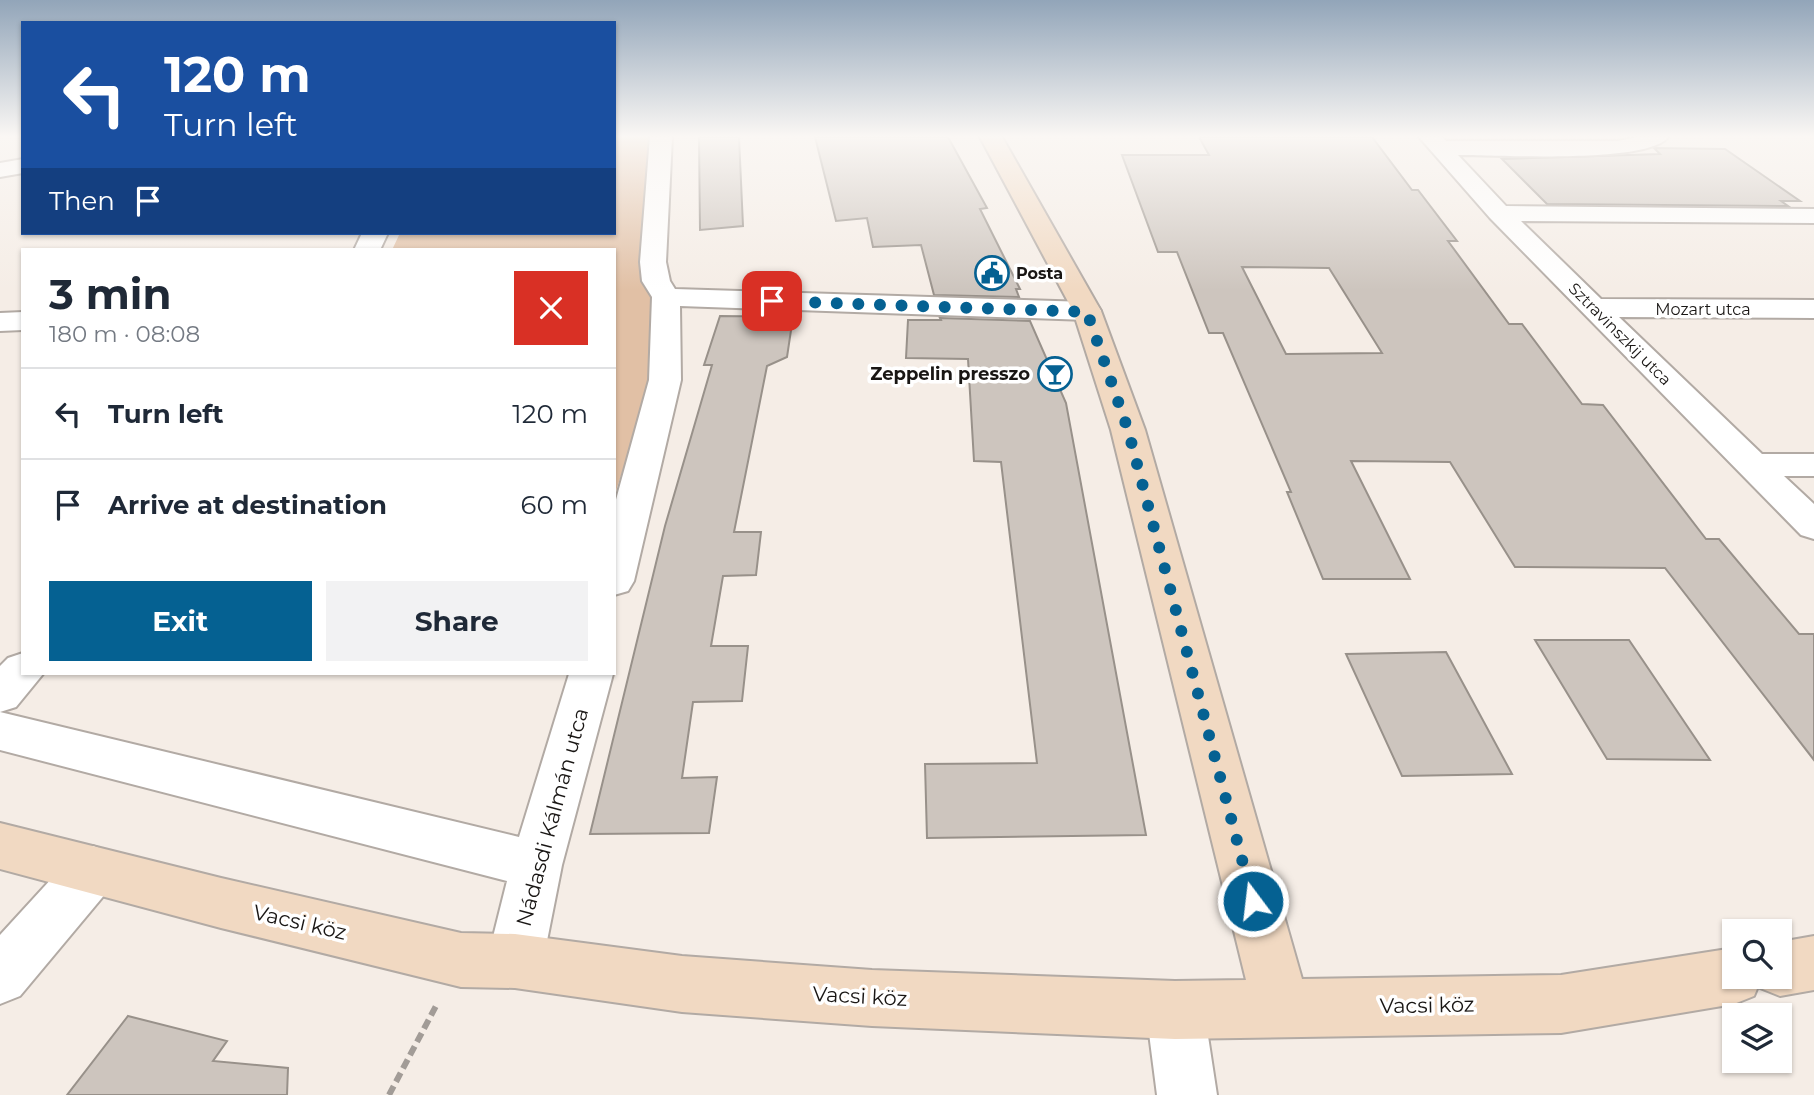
<!DOCTYPE html>
<meta charset="utf-8">
<style>
body{margin:0;font-family:Montserrat,sans-serif;background:#f2f2f3;color:#1f2937;height:100vh;display:flex;flex-direction:column;font-size:26px;white-space:nowrap}
*{box-sizing:border-box;margin:0}
p{font-size:23px;color:#747a83}
.icon{flex:none;width:38px;height:38px;fill:none;stroke:currentColor;stroke-width:2;stroke-linecap:round;stroke-linejoin:round}
.map{position:relative;flex:1;overflow:hidden}
.drawer{position:absolute;left:21px;top:248px;width:595px;height:427px;display:flex;flex-direction:column;background:#fff;border-radius:0px;box-shadow:0 2px 5px #0004}
.drawer>*{flex:none}
.top-card{position:absolute;left:21px;top:21px;width:595px;height:214px;border-radius:0px;box-shadow:0 2px 5px #0004;background:#1a4fa0;color:#fff;overflow:hidden}
.buttons{position:absolute;left:1722px;top:919px;display:grid;gap:14px}
.buttons a{display:grid;place-items:center;width:70px;height:70px;border-radius:0px;background:#fff;box-shadow:0 2px 5px #0004;font-size:35px}
.pin{position:absolute;display:grid;place-items:center;width:60px;height:60px;color:#fff;margin:-30px;border-radius:14px;box-shadow:0 4px 10px #0006}
.me{position:absolute;width:77px;margin:-38px;rotate:345deg;stroke-linejoin:round;filter:drop-shadow(0 0 5px #0008)}
.turn{display:flex;align-items:center;gap:24px;height:147px;padding:0 28px;font-size:32px}
.turn .icon{width:91px;height:91px;stroke-width:2.5}
.turn b{display:block;font-size:49px;line-height:60px}
.then{display:flex;align-items:center;height:66px;padding:0 28px;background:#0003;gap:14px;font-size:26px}
.round{display:grid;place-items:center;flex:none;width:74px;height:74px;border-radius:0px;background:#f2f2f3}
.headline{display:flex;align-items:center;justify-content:space-between;height:119px;padding:0 28px}
h1{font-size:42px;font-weight:700;line-height:52px}
.action{display:flex;gap:14px;margin-top:auto;padding:14px 28px}
.action a{flex:1;height:80px;border-radius:0px;background:#056192;color:#fff;font-size:28px;font-weight:700;line-height:80px;text-align:center}
.action a+a{background:#f2f2f3;color:#1f2937}
ul{padding:0;list-style:none}
li{display:flex;align-items:center;gap:21px;height:91px;padding:0 28px;border-top:2px solid #e0e1e3}
li div{flex:1}
li b{display:block;font-size:26px}
li em{font-style:normal}
.map>svg:first-child{display:block}
.green{fill:#e1c0a5}
.building{fill:#cdc5be;stroke:#98918a;stroke-width:2;fill-rule:evenodd}
.lines{fill:none;stroke-linecap:round;stroke-linejoin:round}
.street-casing{stroke:#b2aaa4;stroke-width:4}
.secondary-casing{stroke:#b2aaa4;stroke-width:4}
.path{stroke:#a29c97;stroke-width:6;stroke-dasharray:10 5;stroke-linecap:butt}
.street{fill:#fff;fill-rule:evenodd}
.secondary{fill:#f1d9c2;fill-rule:evenodd}
.route{stroke:#056192;stroke-width:12;stroke-dasharray:0 21.6}
.labels{text-anchor:middle;dominant-baseline:central;stroke-width:7;stroke-linejoin:round;paint-order:stroke}
.far-poi-label{font-size:16px;font-weight:bold;fill:#191614;stroke:#fff;text-anchor:start}
.far-street-label{font-size:16px;fill:#191614;stroke:#fff}
.poi-label{font-size:18px;font-weight:bold;fill:#191614;stroke:#fff;text-anchor:end}
.near-street-label{font-size:21px;fill:#191614;stroke:#fff}
</style>
<div class="map">
<svg width="1814" height="1095" viewBox="0 0 1814 1095">
<rect width="100%" height="100%" fill="#f5ede6"/>
<!-- green -->
<path class="green" d="M 614,137 L 650,137 L 647,278 L 671,322 L 614,497 L 614,250 L 392,250 L 400,233 L 614,233 Z"/>
<!-- building -->
<path class="building" d="M 699,137 L 739,137 L 743,226 L 700,230 Z
M 815,137 L 948,137 L 987,208 L 980,209 L 1020,289 L 1016,289 L 1019,297 L 934,295 L 921,245 L 873,247 L 867,218 L 836,221 Z
M 1199,137 L 1372,137 L 1412,190 L 1418,190 L 1457,241 L 1448,241 L 1509,324 L 1522,324 L 1582,404 L 1603,405 L 1706,539 L 1719,539 L 1799,634 L 1814,634 L 1814,760 L 1665,568 L 1515,567 L 1450,462 L 1351,461 L 1410,579 L 1323,579 L 1287,492 L 1291,492 L 1223,333 L 1209,333 L 1177,252 L 1158,252 L 1122,155 L 1209,155 ZM 1242,267 L 1329,268 L 1382,353 L 1286,354 Z
M 1654,148 L 1725,149 L 1800,201 L 1781,201 L 1788,206 L 1547,204 L 1502,159 L 1660,154 Z
M 720,316 L 793,317 L 787,357 L 767,366 L 734,532 L 761,532 L 756,575 L 723,576 L 711,646 L 748,646 L 742,701 L 693,702 L 682,778 L 717,777 L 709,833 L 590,834 L 665,526 L 712,365 L 704,365 Z
M 940,318 L 1030,321 L 1066,403 L 1146,835 L 927,838 L 925,764 L 1037,763 L 1001,462 L 974,461 L 968,359 L 906,358 L 908,320 L 941,320 Z
M 1535,640 L 1629,640 L 1710,760 L 1607,759 Z
M 1446,652 L 1512,774 L 1402,776 L 1346,654 Z
M 128,1016 L 227,1041 L 213,1061 L 288,1068 L 287,1095 L 67,1095 Z"/>
<g class="lines">
<!-- street casing -->
<g class="street-casing">
<path id="street" d="M 650,137 L 672,137 L 666,262 L 670,281 L 675,289 L 1087,302 L 1097,305 L 1101,311 L 1097,317 L 1087,320 L 680,306 L 681,380 L 634,581 L 628,591 L 614,595 L 614,507 L 649,380 L 652,297 L 642,281 L 640,262 Z
M 1419,137 L 1442,137 L 1446,141 L 1618,141 L 1639,137 L 1668,137 C 1649,164 1495,155 1458,155 L 1506,206 L 1814,209 L 1814,223 L 1521,221 L 1601,299 L 1814,300 L 1814,318 L 1619,317 L 1762,454 L 1814,454 L 1814,476 L 1784,476 L 1814,504 L 1814,539 L 1801,535 L 1490,218 Z
M 23,159 L 23,173 L 0,177 L 0,163 Z
M 362,233 L 388,233 L 380,250 L 354,250 Z
M 23,312 L 23,330 L 0,331 L 0,313 Z
M 23,653 L 23,674 L 43,674 L 16,707 L 0,712 L 519,837 L 569,674 L 613,674 L 562,865 L 543,961 L 535,980 L 515,988 L 495,980 L 487,961 L 507,881 L 0,750 L 0,666 L 8,658 Z
M 93,846 L 111,853 L 119,870 L 111,887 L 20,996 L 0,1004 L 0,935 L 75,853 Z
M 1175,981 L 1195,990 L 1204,1010 L 1217,1095 L 1157,1095 L 1146,1010 L 1155,990 Z"/>
</g>
<!-- secondary casing -->
<g class="secondary-casing">
<path id="secondary" d="M 980,137 L 1002,137 L 1101,311 L 1145,430 L 1302,979 L 1561,975 L 1734,948 L 1734,976 L 1780,976 L 1780,942 L 1814,936 L 1814,990 L 1780,996 L 1760,988 L 1759,984 L 1754,996 L 1734,1004 L 1561,1033 L 1175,1039 L 872,1026 L 682,1012 L 515,988 L 461,987 L 221,928 L 0,869 L 0,823 L 221,878 L 461,933 L 515,934 L 682,956 L 872,970 L 1175,981 L 1246,980 L 1111,430 L 1073,311 Z"/>
</g>
<!-- path -->
<path class="path" d="M 389,1095 L 437,1004"/>
<!-- street -->
<use href="#street" class="street"/>
<!-- secondary -->
<use href="#secondary" class="secondary"/>
</g>
<!-- sky -->
<linearGradient id="sky" x2="0" y2="1"><stop stop-color="#92a5b9"/><stop offset="0.47" stop-color="#faf7f4"/><stop offset="1" stop-color="#faf7f4" stop-opacity="0"/></linearGradient>
<rect width="1814" height="290" fill="url(#sky)"/>
<g class="lines">
<!-- route -->
<path class="route" d="M 772,301 L 1087,312 L 1128,430 L 1253,901"/>
</g>
<!-- icons -->
<defs>
<g id="civic-ring" transform="scale(1.75)"><circle r="9.5" fill="#fff" stroke="#056192" stroke-width="1.5"/><path d="M-.6-6.5H3V-4.5H.6V-3L4-1V1h2V6H-6V1h2V-1L-.6-3ZM-1.2 2.5V6h2.4V2.5Z" fill="#056192"/></g>
<g id="bar-ring" transform="scale(1.75)"><circle r="9.5" fill="#fff" stroke="#056192" stroke-width="1.5"/><path d="M-6-5H6L.8 .8V4.5H3.5V6h-7V4.5H-.8V.8Z" fill="#056192"/></g>
</defs>
<g fill-rule="evenodd">
<use href="#civic-ring" x="992" y="273"/>
<use href="#bar-ring" x="1055" y="374"/>
</g>
<g class="labels">
<!-- far-poi labels -->
<g class="far-poi-label">
<text x="1016" y="273">Posta</text>
</g>
<!-- far-street labels -->
<g class="far-street-label">
<text x="1703" y="309">Mozart utca</text>
<text transform="translate(1620 334) rotate(45)">Sztravinszkij utca</text>
</g>
<!-- poi labels -->
<g class="poi-label">
<text x="1030" y="374">Zeppelin presszo</text>
</g>
<!-- near-street labels -->
<g class="near-street-label">
<text transform="translate(552 817) rotate(-75)">Nádasdi Kálmán utca</text>
<text transform="translate(300 922) rotate(13)">Vacsi köz</text>
<text transform="translate(860 996) rotate(3)">Vacsi köz</text>
<text transform="translate(1427 1005) rotate(-1)">Vacsi köz</text>
</g>
</g>
</svg>
<div class="buttons">
<a><svg class="icon" aria-label="search" viewBox="0 0 24 24"><circle cx="10" cy="10" r="6"/><path d="M15 15l6 6"/></svg></a>
<a><svg class="icon" aria-label="layers" viewBox="0 0 24 24"><path d="M12 4l9 5-9 5-9-5zM3 14l9 5 9-5"/></svg></a>
</div>
<div class="pin" style="left:772px;top:301px;background:#d93025"><svg class="icon" aria-label="arrive" viewBox="0 0 24 24"><path d="M6 21V4h12l-3 4 3 4H6"/></svg></div>
<svg class="me" style="left:1253px;top:901px" viewBox="-20 -20 40 40"><circle r="17" fill="#056192" stroke="#fff" stroke-width="3"/><path d="M0-11L8 9 0 5-8 9z" fill="#fff"/></svg>
<div class="top-card">
<div class="turn"><svg class="icon" aria-label="left" viewBox="0 0 24 24"><path d="M17 20v-9H6M10 6l-5 5 5 5"/></svg><div><b>120 m</b>Turn left</div></div>
<div class="then">Then<svg class="icon" aria-label="arrive" viewBox="0 0 24 24"><path d="M6 21V4h12l-3 4 3 4H6"/></svg></div>
</div>
<section class="drawer">
<div class="headline"><div><h1>3 min</h1><p>180 m · 08:08</p></div><a class="round" style="background:#d93025;color:#fff"><svg class="icon" aria-label="close" viewBox="0 0 24 24"><path d="M6 6l12 12M18 6L6 18"/></svg></a></div>
<ul>
<li><svg class="icon" aria-label="left" viewBox="0 0 24 24"><path d="M17 20v-9H6M10 6l-5 5 5 5"/></svg><div><b>Turn left</b></div><em>120 m</em></li>
<li><svg class="icon" aria-label="arrive" viewBox="0 0 24 24"><path d="M6 21V4h12l-3 4 3 4H6"/></svg><div><b>Arrive at destination</b></div><em>60 m</em></li>
</ul>
<div class="action"><a>Exit</a><a>Share</a></div>
</section>
</div>
